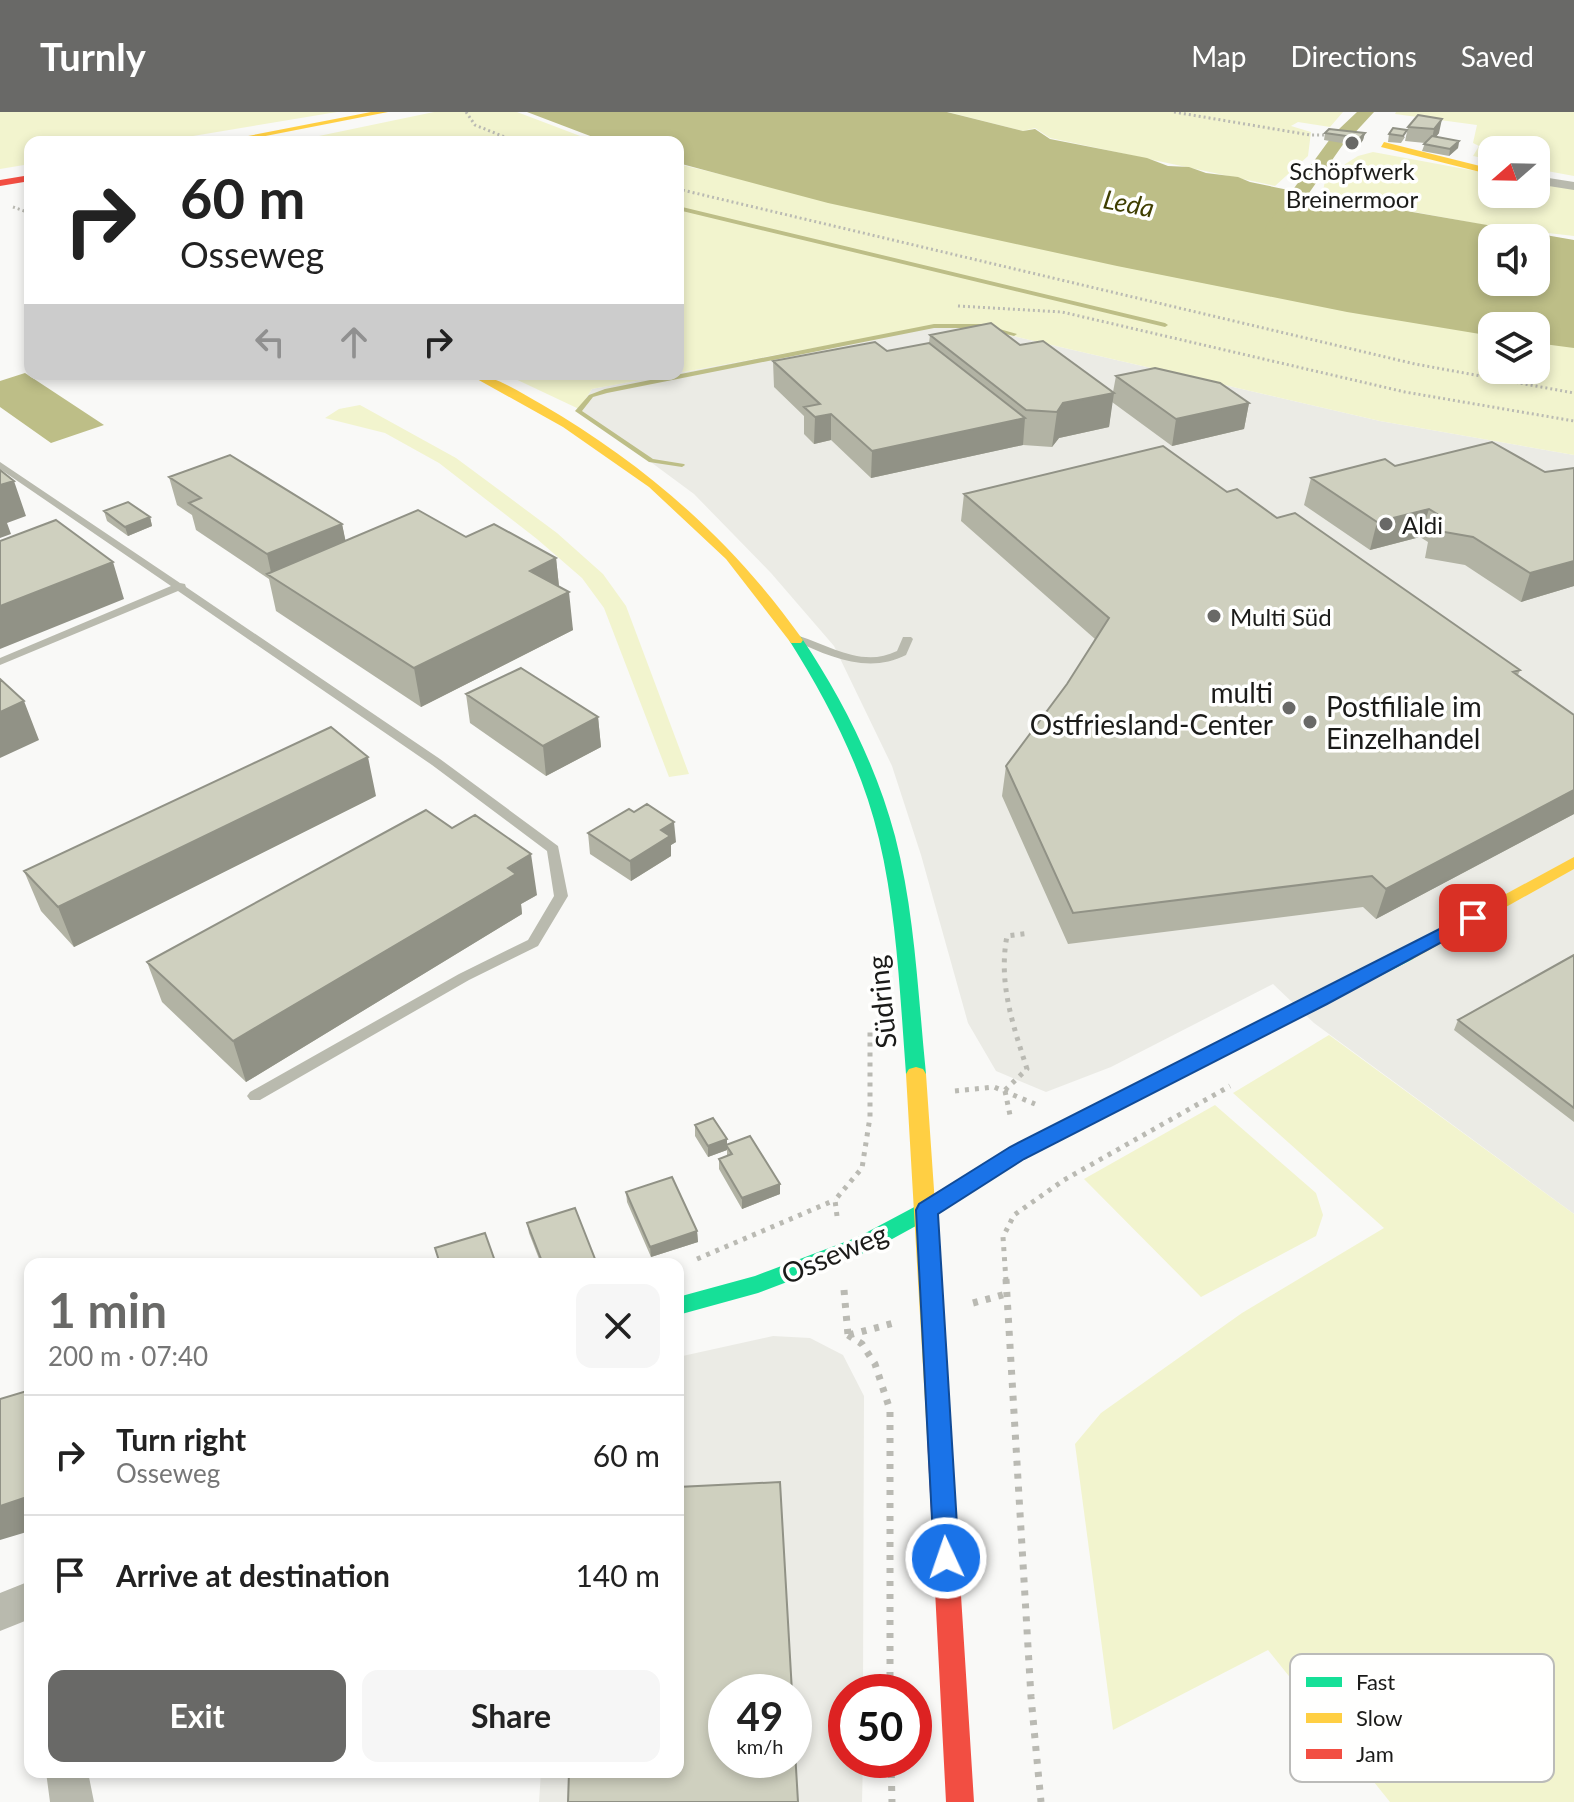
<!DOCTYPE html>
<meta charset="utf-8">
<style>
body{margin:0;font-family:Lato,sans-serif;background:#f6f6f6;color:#222;height:100vh;display:flex;flex-direction:column;font-size:30px;white-space:nowrap}
*{box-sizing:border-box;margin:0}
p{font-size:26px;color:#767676}
.icon{flex:none;width:44px;height:44px;fill:none;stroke:currentColor;stroke-width:2;stroke-linecap:round;stroke-linejoin:round}
.map{position:relative;flex:1;overflow:hidden}
.side{position:absolute;left:24px;top:1146px;width:660px;height:520px;display:flex;flex-direction:column;background:#fff;border-radius:16px;box-shadow:0 4px 12px #0003}
.side>*{flex:none}
.guide{position:absolute;left:24px;top:24px;width:660px;height:244px;border-radius:16px;box-shadow:0 4px 12px #0003;background:#fff;color:#222;overflow:hidden}
.needle{width:52px;rotate:250deg}
.buttons{position:absolute;left:1478px;top:24px;display:grid;gap:16px}
.buttons a{display:grid;place-items:center;width:72px;height:72px;border-radius:16px;background:#fff;box-shadow:0 4px 12px #0003;font-size:40px}
.speed{position:absolute;left:708px;top:1562px;display:flex;gap:16px;font-size:40px;font-weight:700;text-align:center}
.speed>*{display:grid;place-content:center;width:104px;height:104px;border-radius:50%;background:#fff;box-shadow:0 4px 12px #0003;line-height:1}
.speed small{font-size:20px;font-weight:400}
.speed .limit{border:12px solid #d22;background:#fff;color:#111}
.pin{position:absolute;display:grid;place-items:center;width:68px;height:68px;color:#fff;margin:-34px;border-radius:16px;box-shadow:0 4px 12px #0006}
.me{position:absolute;width:88px;margin:-44px;rotate:357deg;stroke-linejoin:round;filter:drop-shadow(0 0 6px #0008)}
.turn{display:flex;align-items:center;gap:28px;height:168px;padding:0 24px;font-size:36px}
.turn .icon{width:104px;height:104px;stroke-width:2.5}
.turn b{display:block;font-size:56px;line-height:68px}
.lanes{display:flex;align-items:center;height:76px;padding:0 24px;background:#0003;justify-content:center;gap:40px;direction:ltr}
.lanes .off{opacity:.35}
.round{display:grid;place-items:center;flex:none;width:84px;height:84px;border-radius:16px;background:#f6f6f6}
.summary{display:flex;align-items:center;justify-content:space-between;height:136px;padding:0 24px}
h1{font-size:48px;font-weight:700;line-height:60px;color:#696967}
.cta{display:flex;gap:16px;margin-top:auto;padding:16px 24px}
.cta a{flex:1;height:92px;border-radius:16px;background:#696967;color:#fff;font-size:32px;font-weight:700;line-height:92px;text-align:center}
.cta a+a{background:#f6f6f6;color:#222}
ul{padding:0;list-style:none}
li{display:flex;align-items:center;gap:24px;height:120px;padding:0 24px;border-top:2px solid #e0e0e0}
li div{flex:1}
li b{display:block;font-size:30px}
li em{font-style:normal}
header{display:flex;align-items:center;gap:48px;box-sizing:border-box;height:112px;padding:0 40px;background:#696967;color:#fff}
header strong{font-size:38px}
nav{display:flex;gap:44px;margin-inline-start:auto;font-size:28px}
.map>svg:first-child{display:block}
.built{fill:#ebebe5;fill-rule:evenodd}
.green{fill:#f2f4ce}
.water{fill:#bdbe87;fill-rule:evenodd}
.lines{fill:none;stroke-linecap:round;stroke-linejoin:round}
.stream{fill:#bdbe87;fill-rule:evenodd}
.canal{fill:#bdbe87;fill-rule:evenodd}
.path-far2{stroke:#babab3;stroke-width:3;stroke-dasharray:2 3;stroke-linecap:butt}
.path-far1{stroke:#babab3;stroke-width:5;stroke-dasharray:4 6;stroke-linecap:butt}
.path{stroke:#babab3;stroke-width:7;stroke-dasharray:5 8;stroke-linecap:butt}
.lane{fill:#b9baae;fill-rule:evenodd}
.street{fill:#b9baae;fill-rule:evenodd}
.fast{fill:#16e098;fill-rule:evenodd}
.slow{fill:#ffcf43;fill-rule:evenodd}
.jam{fill:#f24e42;fill-rule:evenodd}
.wall{fill:#b2b3a4}
.shaded-wall{fill:#919286}
.building{fill:#cfd0bf;stroke:#919286;stroke-width:2}
.route{fill:#1a73e8;stroke:#114b97;stroke-width:2}
.poi-dot{fill:#696967;stroke:#fffffe;stroke-width:3}
.labels{text-anchor:middle;dominant-baseline:central;stroke-width:7;stroke-linejoin:round;paint-order:stroke}
.far-poi-label{font-size:24px;fill:#1b1b19;stroke:#fffffe;text-anchor:start}
.far-water-label{font-size:26px;font-style:italic;fill:#3e3d00;stroke:#fffffe}
.poi-label{font-size:28px;fill:#1b1b19;stroke:#fffffe;text-anchor:end}
.street-label{font-size:28px;fill:#1b1b19;stroke:#fffffe}
.key{fill:#fffffe;stroke:#bbbbb9;stroke-width:2}
.key-label{font-size:22px;fill:#1b1b19}
</style>
<header>
<strong>Turnly</strong>
<nav><a>Map</a><a>Directions</a><a>Saved</a></nav>
</header>
<div class="map">
<svg width="1574" height="1690" viewBox="0 0 1574 1690">
<rect width="100%" height="100%" fill="#f9f9f7"/>
<!-- built -->
<path class="built" d="M 934,214 L 992,217 L 996,220 L 1380,309 L 1574,343 L 1574,1102 L 1314,911 L 1273,872 L 1111,955 L 1046,980 L 996,959 L 968,911 L 921,743 L 892,654 L 834,534 L 771,461 L 694,382 L 579,297 L 592,277 Z
M 773,1224 L 810,1226 L 843,1243 L 864,1284 L 863,1580 L 846,1580 L 846,1648 L 863,1648 L 862,1690 L 539,1690 L 541,1660 L 678,1660 L 678,1245 ZM 726,1580 L 794,1580 L 794,1648 L 726,1648 Z"/>
<!-- green -->
<path class="green" d="M 0,0 L 337,0 L 157,30 L 30,30 L 30,52 L 0,57 Z
M 434,0 L 517,0 L 596,30 L 290,30 Z
M 948,0 L 1343,0 L 1330,15 L 1298,10 L 1291,14 L 1311,20 L 1308,44 L 1275,74 L 1050,26 L 1035,16 L 1023,19 Z
M 1396,0 L 1574,0 L 1574,64 L 1536,57 L 1536,38 L 1492,38 L 1492,48 L 1473,44 L 1479,34 L 1473,31 L 1477,13 L 1395,2 Z
M 1373,40 L 1492,62 L 1492,82 L 1536,82 L 1536,69 L 1574,76 L 1574,124 L 1496,115 L 1327,84 L 1323,79 L 1326,64 L 1358,44 Z
M 678,52 L 790,79 L 1492,218 L 1492,258 L 1536,258 L 1536,225 L 1574,232 L 1574,343 L 1380,309 L 996,220 L 992,217 L 934,214 L 678,261 Z
M 505,262 L 674,262 L 592,277 L 579,297 Z
M 360,293 L 456,346 L 557,421 L 603,462 L 626,494 L 689,662 L 669,665 L 604,496 L 582,466 L 537,427 L 439,351 L 385,321 L 325,306 L 339,297 Z
M 1329,923 L 1574,1102 L 1574,1690 L 1390,1690 L 1268,1538 L 1113,1618 L 1075,1332 L 1101,1301 L 1242,1201 L 1384,1116 L 1233,981 Z
M 1215,993 L 1316,1081 L 1323,1103 L 1316,1124 L 1201,1185 L 1084,1067 Z"/>
<!-- water -->
<path class="water" d="M 527,0 L 947,0 L 1023,19 L 1035,17 L 1050,27 L 1147,46 L 1168,54 L 1189,55 L 1206,61 L 1238,65 L 1250,70 L 1303,81 L 1574,128 L 1574,236 L 1536,231 L 1536,214 L 1492,214 L 1492,224 L 1347,200 L 1117,154 L 828,91 L 678,51 L 678,30 L 606,30 ZM 1492,126 L 1536,126 L 1536,170 L 1492,170 Z
M 25,261 L 104,313 L 51,331 L 0,295 L 0,269 Z"/>
<g class="lines">
<!-- stream -->
<path class="stream" d="M 678,94 L 1165,211 L 1168,213 L 1165,215 L 678,98 Z
M 934,212 L 982,212 L 1017,222 L 1014,224 L 982,216 L 934,216 L 607,281 L 593,285 L 582,299 L 653,347 L 684,352 L 685,353 L 682,355 L 649,350 L 575,299 L 589,283 L 605,277 Z"/>
<!-- canal -->
<path class="canal" d="M 1357,0 L 1374,0 L 1350,26 L 1338,26 L 1336,22 L 1338,18 Z
M 1336,26 L 1344,31 L 1281,121 L 1267,121 L 1265,117 L 1267,113 L 1330,27 Z"/>
<!-- path-far2 -->
<path class="path-far2" d="M 466,0 L 475,13 L 517,30
M 1174,0 L 1310,23 L 1331,23
M 171,30 L 196,26
M 678,77 L 1415,252 L 1574,281
M 13,95 L 30,101
M 958,194 L 1062,200 L 1405,280 L 1574,309"/>
<!-- path-far1 -->
<path class="path-far1" d="M 1005,978 L 1027,957 C 1013,913 998,871 1007,824 L 1030,821
M 955,979 L 994,975 L 1035,992
M 1005,979 L 1011,1008
M 837,1104 L 835,1088 L 862,1056 L 870,1005 L 870,916
M 697,1147 L 835,1088
M 1006,1169 L 1003,1125 L 1014,1103 L 1064,1068 L 1230,974"/>
<!-- path -->
<path class="path" d="M 1006,1167 L 1031,1585 L 1041,1690
M 844,1178 L 848,1223
M 973,1191 L 1006,1182
M 848,1223 L 862,1232 L 875,1252 L 890,1298 L 890,1580
M 849,1223 L 894,1211
M 891,1648 L 892,1690"/>
<!-- lane -->
<path class="lane" d="M 0,350 L 180,471 L 185,472 L 186,475 L 440,647 L 558,734 L 568,784 L 538,834 L 469,868 L 260,988 L 250,988 L 247,984 L 250,980 L 459,862 L 528,828 L 554,784 L 547,739 L 432,653 L 178,479 L 0,553 L 0,546 L 171,474 L 0,357 Z
M 799,524 C 831,534 863,556 897,539 L 903,525 L 911,525 L 913,527 L 906,543 C 869,562 830,545 795,529 L 795,525 Z"/>
<!-- street -->
<path class="street" d="M 1536,64 L 1574,70 L 1574,78 L 1536,72 Z
M 30,1469 L 30,1507 L 0,1519 L 0,1481 Z
M 46,1660 L 88,1660 L 94,1690 L 50,1690 Z"/>
<!-- fast -->
<path class="fast" d="M 796,524 L 801,525 C 842,586 876,653 895,724 C 915,801 918,883 926,962 L 923,967 L 909,967 L 906,962 C 900,884 897,803 879,727 C 862,655 828,590 789,528 Z
M 1407,837 L 1416,843 L 1413,847 L 1024,1047 L 934,1104 L 874,1137 L 758,1181 L 678,1203 L 678,1185 L 755,1164 L 858,1125 L 920,1092 L 1010,1035 Z"/>
<!-- slow -->
<path class="slow" d="M 371,0 L 388,0 L 235,30 L 217,30 Z
M 1384,30 L 1492,57 L 1492,63 L 1381,35 Z
M 468,262 C 494,262 519,280 541,292 C 646,353 733,429 803,528 L 801,531 L 791,531 L 726,447 L 649,375 L 563,315 Z
M 1574,745 L 1574,757 L 1413,847 L 1407,849 L 1398,843 L 1401,839 Z
M 916,955 L 923,957 L 926,962 L 951,1324 L 947,1331 L 939,1335 L 931,1331 L 927,1324 L 906,962 L 909,957 Z"/>
<!-- jam -->
<path class="jam" d="M 30,63 L 30,69 L 0,74 L 0,68 Z
M 939,1313 L 947,1317 L 951,1324 L 974,1690 L 946,1690 L 927,1324 L 931,1317 Z"/>
</g>
<!-- wall -->
<path class="wall" d="M 1418,3 L 1439,21 L 1436,25 L 1459,29 L 1458,36 L 1449,44 L 1422,39 L 1425,31 L 1405,29 L 1408,15 Z
M 1393,16 L 1405,25 L 1401,31 L 1388,30 L 1389,22 Z
M 1325,21 L 1365,21 L 1363,28 L 1359,34 L 1324,28 Z
M 930,223 L 1020,233 L 1113,280 L 1116,264 L 1249,291 L 1244,317 L 1172,334 L 1112,290 L 1109,315 L 1059,326 L 1052,335 L 1023,333 L 871,366 L 831,328 L 814,332 L 804,322 L 804,304 L 774,275 L 773,249 L 887,239 L 929,231 Z
M 1395,354 L 1545,360 L 1574,356 L 1574,474 L 1521,490 L 1465,453 L 1425,446 L 1428,430 L 1420,425 L 1370,438 L 1304,393 L 1311,366 Z
M 169,365 L 342,412 L 345,428 L 466,425 L 556,446 L 559,475 L 573,518 L 421,595 L 276,499 L 269,467 L 196,418 L 192,403 L 177,393 Z
M 1227,380 L 1277,406 L 1520,558 L 1518,563 L 1574,603 L 1574,702 L 1376,807 L 1363,795 L 1068,832 L 1002,684 L 1006,654 L 1067,572 L 1095,527 L 961,409 L 964,382 Z
M 104,399 L 150,405 L 152,414 L 128,424 L 107,409 Z
M 466,582 L 598,605 L 601,635 L 546,664 L 470,611 Z
M 376,684 L 74,835 L 41,799 L 24,759 Z
M 588,721 L 676,730 L 671,733 L 671,744 L 631,769 L 590,742 Z
M 537,783 L 521,792 L 522,802 L 246,970 L 162,890 L 147,850 Z
M 1574,843 L 1574,1010 L 1454,918 L 1458,908 Z
M 695,1013 L 727,1027 L 727,1033 L 780,1082 L 742,1097 L 719,1057 L 719,1047 L 727,1044 L 727,1038 L 708,1045 L 695,1024 Z
M 626,1080 L 697,1119 L 698,1130 L 651,1145 L 627,1090 Z
M 527,1111 L 597,1152 L 541,1152 L 529,1121 Z"/>
<!-- shaded-wall -->
<path class="shaded-wall" d="M 1442,7 L 1439,21 L 1431,31 L 1434,17 Z
M 1365,21 L 1363,28 L 1359,34 L 1360,26 Z
M 1459,29 L 1458,36 L 1449,44 L 1450,37 Z
M 1114,281 L 1109,315 L 1059,326 L 1052,335 L 1057,300 L 1063,291 Z
M 1249,291 L 1244,317 L 1172,334 L 1176,307 Z
M 831,302 L 831,328 L 814,332 L 815,305 Z
M 1025,306 L 1023,333 L 871,366 L 872,339 Z
M 14,369 L 26,404 L 7,411 L 11,422 L 0,426 L 0,373 Z
M 1429,397 L 1420,425 L 1370,438 L 1377,410 Z
M 150,405 L 152,414 L 128,424 L 125,415 Z
M 342,412 L 348,440 L 272,465 L 267,442 Z
M 556,446 L 560,484 L 530,459 Z
M 1574,449 L 1574,474 L 1521,490 L 1530,461 Z
M 113,450 L 124,487 L 0,537 L 0,494 Z
M 569,480 L 573,518 L 421,595 L 414,556 Z
M 24,589 L 39,628 L 0,646 L 0,600 Z
M 598,605 L 601,635 L 546,664 L 543,634 Z
M 368,645 L 376,684 L 74,835 L 58,795 Z
M 1574,678 L 1574,702 L 1376,807 L 1386,777 Z
M 674,710 L 676,730 L 671,733 L 671,744 L 631,769 L 630,749 L 661,718 Z
M 531,742 L 537,783 L 521,792 L 522,802 L 246,970 L 233,929 Z
M 727,1027 L 727,1038 L 708,1045 L 708,1034 Z
M 780,1072 L 780,1082 L 742,1097 L 742,1086 Z
M 697,1119 L 698,1130 L 651,1145 L 650,1135 Z
M 30,1384 L 30,1419 L 0,1428 L 0,1394 Z"/>
<!-- building -->
<path class="building" d="M 1418,3 L 1442,7 L 1434,17 L 1408,15 Z
M 1393,16 L 1407,18 L 1403,24 L 1389,22 Z
M 1329,17 L 1365,21 L 1360,26 L 1325,21 Z
M 1432,24 L 1459,29 L 1450,37 L 1424,32 Z
M 991,211 L 1020,233 L 1043,229 L 1114,281 L 1063,291 L 1057,300 L 1026,298 L 930,223 Z
M 875,230 L 887,239 L 929,231 L 1025,306 L 872,339 L 831,302 L 815,305 L 804,295 L 820,292 L 773,249 Z
M 1155,256 L 1220,271 L 1249,291 L 1176,307 L 1116,264 Z
M 1492,330 L 1545,360 L 1574,356 L 1574,449 L 1530,461 L 1473,425 L 1433,418 L 1437,402 L 1429,397 L 1377,410 L 1311,366 L 1385,347 L 1395,354 Z
M 1163,334 L 1227,380 L 1237,377 L 1277,406 L 1295,401 L 1520,558 L 1513,560 L 1574,603 L 1574,678 L 1386,777 L 1372,764 L 1073,801 L 1006,654 L 1067,572 L 1109,506 L 964,382 Z
M 230,343 L 342,412 L 267,442 L 189,391 L 201,386 L 169,365 Z
M 0,358 L 14,369 L 0,373 Z
M 128,390 L 150,405 L 125,415 L 104,399 Z
M 418,398 L 466,425 L 494,412 L 556,446 L 530,459 L 569,480 L 414,556 L 267,462 Z
M 56,408 L 113,450 L 0,494 L 0,429 Z
M 521,556 L 598,605 L 543,634 L 466,582 Z
M 0,567 L 24,589 L 0,600 Z
M 331,615 L 368,645 L 58,795 L 24,759 Z
M 647,692 L 674,710 L 661,718 L 670,724 L 630,749 L 588,721 L 629,697 L 634,700 Z
M 426,698 L 452,716 L 475,703 L 531,742 L 508,756 L 516,762 L 233,929 L 147,850 Z
M 1574,843 L 1574,996 L 1458,908 Z
M 713,1006 L 727,1027 L 708,1034 L 695,1013 Z
M 750,1024 L 780,1072 L 742,1086 L 719,1047 L 732,1042 L 726,1033 Z
M 672,1065 L 697,1119 L 650,1135 L 626,1080 Z
M 575,1096 L 597,1152 L 543,1152 L 527,1111 Z
M 485,1121 L 496,1152 L 440,1152 L 435,1136 Z
M 30,1278 L 30,1384 L 0,1394 L 0,1287 Z
M 780,1370 L 792,1580 L 726,1580 L 726,1648 L 794,1648 L 794,1622 L 798,1690 L 568,1690 L 569,1660 L 678,1660 L 678,1375 Z"/>
<!-- route -->
<path class="route" d="M 1473,800 L 1482,806 L 1479,810 L 1327,892 L 1024,1047 L 938,1102 L 959,1446 L 955,1454 L 946,1458 L 937,1454 L 934,1446 L 916,1098 L 919,1092 L 1010,1035 Z"/>
<!-- markers -->
<g class="poi-dot">
<circle cx="1352" cy="31" r="8"/>
<circle cx="1386" cy="412" r="8"/>
<circle cx="1214" cy="504" r="8"/>
<circle cx="1289" cy="596" r="8"/>
<circle cx="1310" cy="610" r="8"/>
</g>
<g class="labels">
<!-- far-poi labels -->
<g class="far-poi-label">
<text x="1352" y="58" text-anchor="middle">Schöpfwerk<tspan x="1352" dy="28">Breinermoor</tspan></text>
<text x="1402" y="412">Aldi</text>
<text x="1230" y="504">Multi Süd</text>
</g>
<!-- far-water labels -->
<g class="far-water-label">
<text transform="translate(1129 91) rotate(11)">Leda</text>
</g>
<!-- poi labels -->
<g class="poi-label">
<text x="1273" y="580">multi<tspan x="1273" dy="32">Ostfriesland-Center</tspan></text>
<text x="1326" y="594" text-anchor="start">Postfiliale im<tspan x="1326" dy="32">Einzelhandel</tspan></text>
</g>
<!-- street labels -->
<g class="street-label">
<text transform="translate(881 890) rotate(-96)">Südring</text>
<text transform="translate(834 1141) rotate(-23)">Osseweg</text>
</g>
</g>
<!-- legend -->
<rect x="1290" y="1542" width="264" height="128" rx="12" class="key"/>
<rect x="1306" y="1565" width="36" height="10" fill="#16e098"/>
<rect x="1306" y="1601" width="36" height="10" fill="#ffcf43"/>
<rect x="1306" y="1637" width="36" height="10" fill="#f24e42"/>
<g class="key-label">
<text x="1356" y="1578">Fast</text>
<text x="1356" y="1614">Slow</text>
<text x="1356" y="1650">Jam</text>
</g>
</svg>
<div class="buttons">
<a><svg class="needle" viewBox="-14 -14 28 28"><path d="M0-13l5 13h-10z" fill="#e53935"/><path d="M0 13l5-13h-10z" fill="#767676"/></svg></a>
<a><svg class="icon" aria-label="sound" viewBox="0 0 24 24"><path d="M4 9h4l5-4v14l-5-4H4zM17 9q2 3 0 6"/></svg></a>
<a><svg class="icon" aria-label="layers" viewBox="0 0 24 24"><path d="M12 4l9 5-9 5-9-5zM3 14l9 5 9-5"/></svg></a>
</div>
<div class="speed"><div>49<small>km/h</small></div><div class="limit">50</div></div>
<div class="pin" style="left:1473px;top:806px;background:#d93025"><svg class="icon" aria-label="arrive" viewBox="0 0 24 24"><path d="M6 21V4h12l-3 4 3 4H6"/></svg></div>
<svg class="me" style="left:946px;top:1446px" viewBox="-20 -20 40 40"><circle r="17" fill="#1a73e8" stroke="#fff" stroke-width="3"/><path d="M0-11L8 9 0 5-8 9z" fill="#fff"/></svg>
<div class="guide">
<div class="turn"><svg class="icon" aria-label="right" viewBox="0 0 24 24"><path d="M7 20v-9h11M14 6l5 5-5 5"/></svg><div><b>60 m</b>Osseweg</div></div>
<div class="lanes"><svg class="icon off" aria-label="left" viewBox="0 0 24 24"><path d="M17 20v-9H6M10 6l-5 5 5 5"/></svg><svg class="icon off" aria-label="ahead" viewBox="0 0 24 24"><path d="M12 20V5M6 11l6-6 6 6"/></svg><svg class="icon" aria-label="right" viewBox="0 0 24 24"><path d="M7 20v-9h11M14 6l5 5-5 5"/></svg></div>
</div>
<section class="side">
<div class="summary"><div><h1>1 min</h1><p>200 m · 07:40</p></div><a class="round"><svg class="icon" aria-label="close" viewBox="0 0 24 24"><path d="M6 6l12 12M18 6L6 18"/></svg></a></div>
<ul>
<li><svg class="icon" aria-label="right" viewBox="0 0 24 24"><path d="M7 20v-9h11M14 6l5 5-5 5"/></svg><div><b>Turn right</b><p>Osseweg</p></div><em>60 m</em></li>
<li><svg class="icon" aria-label="arrive" viewBox="0 0 24 24"><path d="M6 21V4h12l-3 4 3 4H6"/></svg><div><b>Arrive at destination</b></div><em>140 m</em></li>
</ul>
<div class="cta"><a>Exit</a><a>Share</a></div>
</section>
</div>
